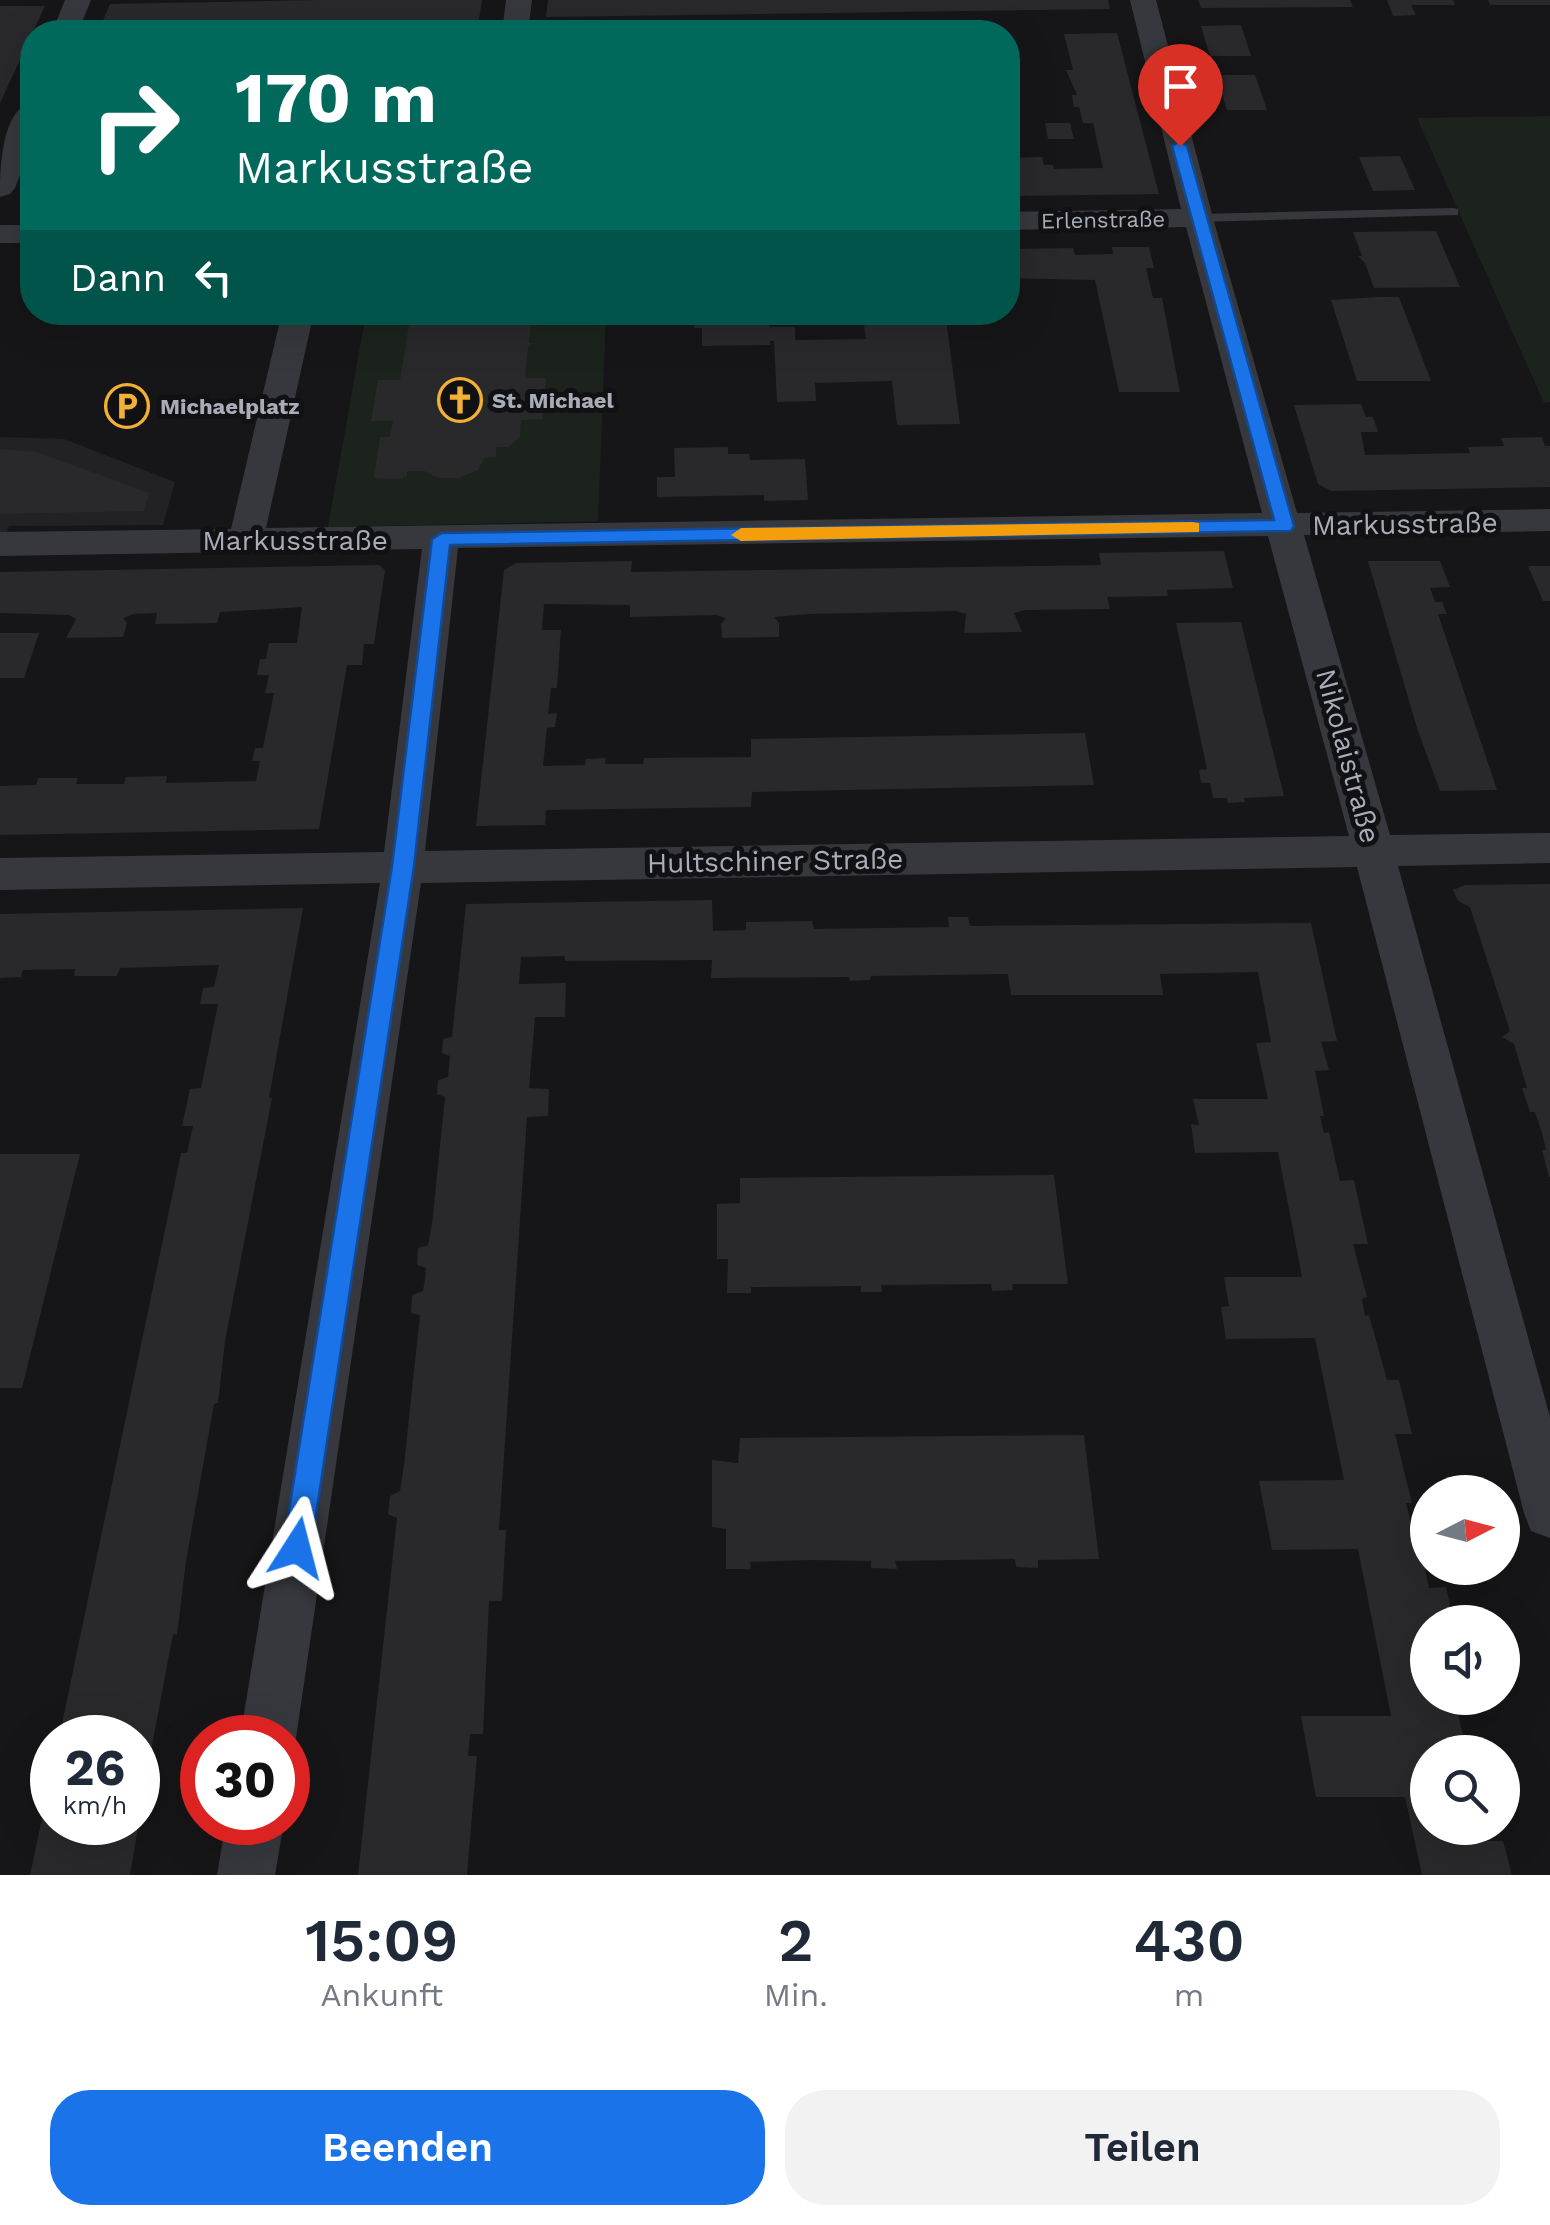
<!DOCTYPE html>
<html lang="de">
<meta charset="utf-8">
<style>
body{margin:0;font-family:"Work Sans",sans-serif;background:#f2f2f3;color:#1f2937;height:100vh;display:flex;flex-direction:column;font-size:38px;white-space:nowrap}
*{box-sizing:border-box;margin:0}
p{font-size:32px;color:#747a83}
.icon{flex:none;width:55px;height:55px;fill:none;stroke:currentColor;stroke-width:2;stroke-linecap:round;stroke-linejoin:round}
.map{position:relative;height:1875px;overflow:hidden}
.drawer{display:flex;flex-direction:column;background:#fff;flex:1}
.drawer>*{flex:none}
.hud{position:absolute;left:20px;top:20px;width:1000px;height:305px;border-radius:40px;box-shadow:0 10px 40px #0002;background:#00695c;color:#fff;overflow:hidden}
.needle{width:65px;rotate:84deg}
.controls{position:absolute;left:1410px;top:1475px;display:grid;gap:20px}
.controls a{display:grid;place-items:center;width:110px;height:110px;border-radius:50%;background:#fff;box-shadow:0 10px 40px #0002;font-size:50px}
.speed{position:absolute;left:30px;top:1715px;display:flex;gap:20px;font-size:50px;font-weight:700;text-align:center}
.speed>*{display:grid;place-content:center;width:130px;height:130px;border-radius:50%;background:#fff;box-shadow:0 10px 40px #0002;line-height:1}
.speed small{font-size:25px;font-weight:400}
.speed .limit{border:15px solid #d22;background:#fff;color:#111}
.pin{position:absolute;display:grid;place-items:center;width:85px;height:85px;color:#fff;margin:-102px -42px;border-radius:50% 50% 50% 0;rotate:-45deg;box-shadow:0 0 10px #0007}
.pin .icon{rotate:45deg}
.me{position:absolute;width:110px;margin:-55px;rotate:9deg;stroke-linejoin:round;filter:drop-shadow(0 0 8px #0008)}
.turn{display:flex;align-items:center;gap:35px;height:210px;padding:0 50px;font-size:45px}
.turn .icon{width:130px;height:130px;stroke-width:2.5}
.turn b{display:block;font-size:70px;line-height:85px}
.then{display:flex;align-items:center;height:95px;padding:0 50px;background:#0003;gap:20px;font-size:38px}
.eta{display:flex;justify-content:space-evenly;align-items:center;height:170px;text-align:center}
.eta b{font-size:60px;font-weight:600;line-height:70px}
.button{display:flex;gap:20px;margin-top:auto;padding:20px 50px}
.button a{flex:1;height:115px;border-radius:40px;background:#1a73e8;color:#fff;font-size:40px;font-weight:600;line-height:115px;text-align:center}
.button a+a{background:#f2f2f3;color:#1f2937}
.map>svg:first-child{display:block}
.built{fill:#222225}
.green{fill:#1c231d}
.building{fill:#29292c}
.lines{fill:none;stroke-linecap:round;stroke-linejoin:round}
.service{fill:#37383d;fill-rule:evenodd}
.minor{fill:#37383d;fill-rule:evenodd}
.route{fill:#1a73e8;stroke:#114b97;stroke-width:2.5}
.slow{fill:#f59e0b}
.labels{text-anchor:middle;dominant-baseline:central;stroke-width:10;stroke-linejoin:round;paint-order:stroke}
.far-street-label{font-size:22px;fill:#a8adb8;stroke:#111113}
.far-poi-label{font-size:22px;font-weight:bold;fill:#a8adb8;stroke:#111113;text-anchor:start}
.street-label{font-size:28px;fill:#a8adb8;stroke:#111113}
</style>
<div class="map">
<svg width="1550" height="1875" viewBox="0 0 1550 1875">
<rect width="100%" height="100%" fill="#161618"/>
<!-- built -->
<path class="built" d="M 0,437 L 64,439 L 175,482 L 163,525 L 9,526 L 0,550 Z"/>
<!-- green -->
<path class="green" d="M 1550,116 L 1550,402 L 1544,403 L 1417,118 Z
M 366,313 L 606,313 L 598,521 L 328,527 Z"/>
<!-- building -->
<path class="building" d="M 319,0 L 482,0 L 477,32 L 424,32 L 425,25 L 219,28 L 220,25 L 187,25 L 189,20 L 155,23 L 151,32 L 98,32 L 110,4 Z
M 548,0 L 1108,0 L 1110,9 L 546,17 Z
M 1198,0 L 1350,0 L 1353,7 L 1201,8 Z
M 1387,0 L 1453,0 L 1455,5 L 1411,5 L 1416,15 L 1393,16 Z
M 1488,0 L 1550,0 L 1550,5 L 1490,5 Z
M 0,6 L 45,6 L 0,103 Z
M 1241,25 L 1251,56 L 1210,56 L 1201,26 Z
M 1117,33 L 1159,194 L 1008,196 L 1008,158 L 1042,157 L 1044,165 L 1053,165 L 1054,169 L 1103,168 L 1093,123 L 1083,123 L 1079,107 L 1074,107 L 1072,95 L 1077,95 L 1066,70 L 1073,70 L 1064,34 Z
M 1008,36 L 1017,71 L 1010,71 L 1019,113 L 1008,113 Z
M 1216,75 L 1255,75 L 1267,110 L 1227,110 Z
M 1045,123 L 1070,123 L 1074,139 L 1048,139 Z
M 1400,156 L 1415,190 L 1373,191 L 1359,157 Z
M 1436,231 L 1460,287 L 1374,288 L 1365,263 L 1358,256 L 1362,256 L 1353,232 Z
M 1112,247 L 1149,247 L 1154,268 L 1146,268 L 1153,298 L 1162,298 L 1180,392 L 1119,392 L 1095,280 L 1008,278 L 1008,249 L 1073,248 L 1075,255 L 1113,254 Z
M 1378,297 L 1399,297 L 1431,381 L 1357,381 L 1331,300 Z
M 411,312 L 544,312 L 543,321 L 531,320 L 529,343 L 533,343 L 528,347 L 525,378 L 546,378 L 543,419 L 521,420 L 520,437 L 509,447 L 496,447 L 496,457 L 484,458 L 478,470 L 459,478 L 439,478 L 424,471 L 407,471 L 407,477 L 397,479 L 374,478 L 380,437 L 390,437 L 393,421 L 371,421 L 378,380 L 400,380 Z
M 694,312 L 768,312 L 769,327 L 795,327 L 795,340 L 866,339 L 864,325 L 886,325 L 885,312 L 945,312 L 960,424 L 897,425 L 892,381 L 815,383 L 816,401 L 777,402 L 774,341 L 770,341 L 770,345 L 702,346 L 702,328 L 694,328 Z
M 1361,404 L 1366,417 L 1373,417 L 1378,432 L 1361,432 L 1365,455 L 1470,453 L 1468,447 L 1504,446 L 1501,438 L 1542,437 L 1545,446 L 1550,446 L 1550,487 L 1331,491 L 1318,484 L 1294,405 Z
M 728,447 L 728,454 L 749,454 L 750,460 L 805,459 L 808,500 L 764,501 L 764,495 L 657,497 L 657,477 L 675,477 L 674,448 Z
M 0,449 L 37,452 L 149,493 L 144,511 L 0,514 Z
M 1224,551 L 1233,588 L 1167,590 L 1168,596 L 1107,597 L 1110,609 L 1025,610 L 1014,613 L 1022,632 L 964,633 L 966,614 L 956,611 L 809,614 L 774,617 L 779,623 L 779,637 L 722,638 L 721,624 L 726,618 L 716,615 L 630,617 L 630,605 L 544,604 L 542,630 L 561,630 L 557,688 L 551,688 L 548,714 L 557,713 L 555,727 L 547,728 L 543,766 L 585,765 L 586,759 L 606,758 L 605,764 L 643,764 L 644,758 L 751,757 L 751,739 L 1085,733 L 1094,785 L 752,792 L 751,807 L 546,810 L 545,825 L 476,826 L 504,570 L 516,563 L 632,561 L 631,572 L 1041,566 L 1101,565 L 1099,553 Z
M 1368,561 L 1440,561 L 1450,587 L 1430,588 L 1435,602 L 1442,602 L 1447,614 L 1438,614 L 1497,790 L 1440,791 L 1417,728 Z
M 379,565 L 385,570 L 374,644 L 364,644 L 362,665 L 347,665 L 319,829 L 0,835 L 0,786 L 36,785 L 38,778 L 78,778 L 76,784 L 124,784 L 126,777 L 167,776 L 166,783 L 256,781 L 260,761 L 252,761 L 255,748 L 263,748 L 274,693 L 265,693 L 269,675 L 257,675 L 260,659 L 266,659 L 269,643 L 297,643 L 302,607 L 220,612 L 217,623 L 155,624 L 157,613 L 134,614 L 123,618 L 127,623 L 123,637 L 66,638 L 76,619 L 69,615 L 0,613 L 0,572 Z
M 1528,566 L 1550,566 L 1550,601 L 1543,601 Z
M 1241,622 L 1284,796 L 1244,798 L 1245,802 L 1228,803 L 1227,798 L 1213,798 L 1210,783 L 1201,783 L 1199,770 L 1207,769 L 1176,623 Z
M 0,633 L 39,633 L 24,678 L 0,678 Z
M 1550,884 L 1550,1177 L 1549,1177 L 1542,1150 L 1546,1150 L 1542,1133 L 1535,1112 L 1530,1112 L 1522,1088 L 1527,1088 L 1514,1044 L 1502,1037 L 1510,1031 L 1470,907 L 1458,901 L 1453,890 L 1465,885 Z
M 712,900 L 713,931 L 746,930 L 746,922 L 812,921 L 814,929 L 949,927 L 948,917 L 968,917 L 970,926 L 1311,923 L 1337,1041 L 1321,1042 L 1329,1070 L 1315,1071 L 1324,1116 L 1320,1116 L 1324,1133 L 1329,1132 L 1340,1181 L 1354,1180 L 1368,1244 L 1353,1244 L 1367,1297 L 1362,1299 L 1365,1316 L 1369,1315 L 1387,1380 L 1399,1380 L 1412,1434 L 1395,1434 L 1412,1503 L 1406,1503 L 1411,1523 L 1416,1524 L 1429,1588 L 1446,1587 L 1454,1622 L 1428,1622 L 1428,1698 L 1454,1698 L 1465,1743 L 1458,1741 L 1461,1752 L 1428,1752 L 1428,1828 L 1483,1828 L 1486,1841 L 1503,1841 L 1512,1875 L 1422,1875 L 1405,1797 L 1316,1797 L 1301,1716 L 1391,1716 L 1358,1549 L 1272,1550 L 1259,1481 L 1344,1480 L 1315,1338 L 1226,1339 L 1221,1307 L 1229,1306 L 1224,1277 L 1302,1277 L 1278,1152 L 1195,1153 L 1191,1124 L 1199,1125 L 1193,1099 L 1268,1099 L 1256,1043 L 1271,1042 L 1258,972 L 1160,974 L 1163,995 L 1011,995 L 1008,974 L 871,976 L 870,980 L 850,981 L 849,977 L 711,978 L 712,960 L 565,961 L 565,956 L 521,957 L 519,984 L 566,983 L 565,1017 L 535,1017 L 529,1088 L 549,1089 L 548,1116 L 527,1117 L 499,1530 L 506,1530 L 502,1601 L 489,1601 L 483,1734 L 470,1734 L 468,1756 L 477,1756 L 467,1875 L 358,1875 L 397,1518 L 388,1514 L 390,1496 L 400,1491 L 404,1465 L 420,1315 L 411,1313 L 412,1295 L 423,1291 L 425,1279 L 426,1268 L 417,1265 L 418,1248 L 428,1245 L 432,1224 L 445,1097 L 437,1094 L 438,1080 L 448,1077 L 450,1056 L 442,1053 L 443,1039 L 452,1037 L 466,904 Z
M 303,908 L 269,1098 L 272,1098 L 225,1341 L 218,1403 L 214,1404 L 186,1561 L 177,1635 L 173,1634 L 138,1820 L 138,1738 L 59,1738 L 181,1153 L 187,1153 L 193,1126 L 182,1126 L 190,1089 L 201,1088 L 218,1004 L 200,1004 L 203,988 L 214,987 L 219,965 L 120,968 L 117,976 L 74,976 L 75,969 L 23,970 L 21,977 L 0,978 L 0,914 Z
M 0,1154 L 80,1154 L 22,1388 L 0,1388 Z
M 1054,1175 L 1068,1284 L 1012,1284 L 1013,1290 L 992,1291 L 991,1284 L 881,1285 L 882,1292 L 861,1292 L 861,1286 L 751,1287 L 751,1293 L 727,1293 L 728,1259 L 717,1259 L 717,1204 L 740,1203 L 740,1178 Z
M 1084,1435 L 1099,1559 L 1038,1560 L 1038,1568 L 1016,1567 L 1015,1559 L 895,1561 L 897,1569 L 871,1568 L 871,1561 L 810,1560 L 750,1562 L 751,1569 L 726,1569 L 726,1529 L 712,1527 L 712,1460 L 738,1463 L 740,1438 Z
M 51,1776 L 52,1822 L 139,1822 L 130,1875 L 30,1875 Z"/>
<g class="lines">
<!-- service -->
<path class="service" d="M 1453,208 L 1458,209 L 1458,215 L 1198,222 L 1191,218 L 1198,214 Z"/>
<!-- minor -->
<path class="minor" d="M 65,0 L 91,0 L 78,32 L 52,32 Z
M 506,0 L 532,0 L 528,32 L 502,32 Z
M 1130,0 L 1156,0 L 1213,218 L 1297,513 L 1550,509 L 1550,531 L 1304,535 L 1390,835 L 1550,833 L 1550,863 L 1398,866 L 1550,1417 L 1550,1538 L 1531,1531 L 1524,1513 L 1357,867 L 421,883 L 296,1738 L 288,1758 L 288,1738 L 240,1738 L 380,883 L 0,890 L 0,858 L 384,852 L 422,549 L 0,556 L 0,532 L 231,529 L 282,312 L 314,312 L 266,528 L 1262,513 L 1186,227 L 1008,230 L 1008,212 L 1181,209 ZM 1268,536 L 1349,836 L 425,851 L 458,548 Z
M 32,102 L 32,144 L 15,188 L 10,194 L 0,197 C 0,171 1,109 32,102 Z
M 0,225 L 32,225 L 32,243 L 0,243 Z
M 226,1822 L 284,1822 L 275,1875 L 217,1875 Z"/>
</g>
<!-- route -->
<path class="route" d="M 1180,141 L 1187,146 L 1294,526 L 1291,531 L 450,545 L 414,866 L 311,1548 L 307,1558 L 297,1562 L 287,1558 L 283,1548 L 392,866 L 432,539 L 442,533 L 1274,520 L 1172,146 Z"/>
<!-- slow -->
<path class="slow" d="M 1192,522 L 1199,523 L 1199,532 L 741,541 L 731,535 L 741,528 Z"/>
<!-- icons -->
<defs>
<g id="church-ring" transform="scale(2.25)"><circle r="9.5" fill="#111113" stroke="#f2b134" stroke-width="1.5"/><path d="M-1.2-6h2.4v3.5h3.3v2.4h-3.3V6h-2.4V-.1h-3.3v-2.4h3.3Z" fill="#f2b134"/></g>
<g id="parking-ring" transform="scale(2.25)"><circle r="9.5" fill="#111113" stroke="#f2b134" stroke-width="1.5"/><path d="M-3.5-5.5H1a3.5 3.5 0 0 1 0 7H-1V5.5H-3.5ZM-1-3.4V-.6H.8a1.4 1.4 0 0 0 0-2.8Z" fill="#f2b134"/></g>
</defs>
<g fill-rule="evenodd">
<use href="#church-ring" x="460" y="400"/>
<use href="#parking-ring" x="127" y="406"/>
</g>
<g class="labels">
<!-- far-street labels -->
<g class="far-street-label">
<text transform="translate(1103 220) rotate(-1)">Erlenstraße</text>
</g>
<!-- far-poi labels -->
<g class="far-poi-label">
<text x="492" y="400">St. Michael</text>
<text x="160" y="406">Michaelplatz</text>
</g>
<!-- street labels -->
<g class="street-label">
<text transform="translate(1405 524) rotate(-1)">Markusstraße</text>
<text x="295" y="540">Markusstraße</text>
<text transform="translate(1348 756) rotate(75)">Nikolaistraße</text>
<text transform="translate(775 861) rotate(-1)">Hultschiner Straße</text>
</g>
</g>
</svg>
<div class="controls">
<a><svg class="needle" viewBox="-14 -14 28 28"><path d="M0-13l5 13h-10z" fill="#e53935"/><path d="M0 13l5-13h-10z" fill="#747a83"/></svg></a>
<a><svg class="icon" aria-label="sound" viewBox="0 0 24 24"><path d="M4 9h4l5-4v14l-5-4H4zM17 9q2 3 0 6"/></svg></a>
<a><svg class="icon" aria-label="search" viewBox="0 0 24 24"><circle cx="10" cy="10" r="6"/><path d="M15 15l6 6"/></svg></a>
</div>
<div class="speed"><div>26<small>km/h</small></div><div class="limit">30</div></div>
<div class="pin" style="left:1180px;top:146px;background:#d93025"><svg class="icon" aria-label="arrive" viewBox="0 0 24 24"><path d="M6 21V4h12l-3 4 3 4H6"/></svg></div>
<svg class="me" style="left:297px;top:1548px" viewBox="-20 -20 40 40"><path d="M0-17L14 15 0 8-14 15z" fill="#1a73e8" stroke="#fff" stroke-width="4"/></svg>
<div class="hud">
<div class="turn"><svg class="icon" aria-label="right" viewBox="0 0 24 24"><path d="M7 20v-9h11M14 6l5 5-5 5"/></svg><div><b>170 m</b>Markusstraße</div></div>
<div class="then">Dann<svg class="icon" aria-label="left" viewBox="0 0 24 24"><path d="M17 20v-9H6M10 6l-5 5 5 5"/></svg></div>
</div>
</div>
<section class="drawer">
<div class="eta">
<div><b>15:09</b><p>Ankunft</p></div>
<div><b>2</b><p>Min.</p></div>
<div><b>430</b><p>m</p></div>
</div>
<div class="button"><a>Beenden</a><a>Teilen</a></div>
</section>
